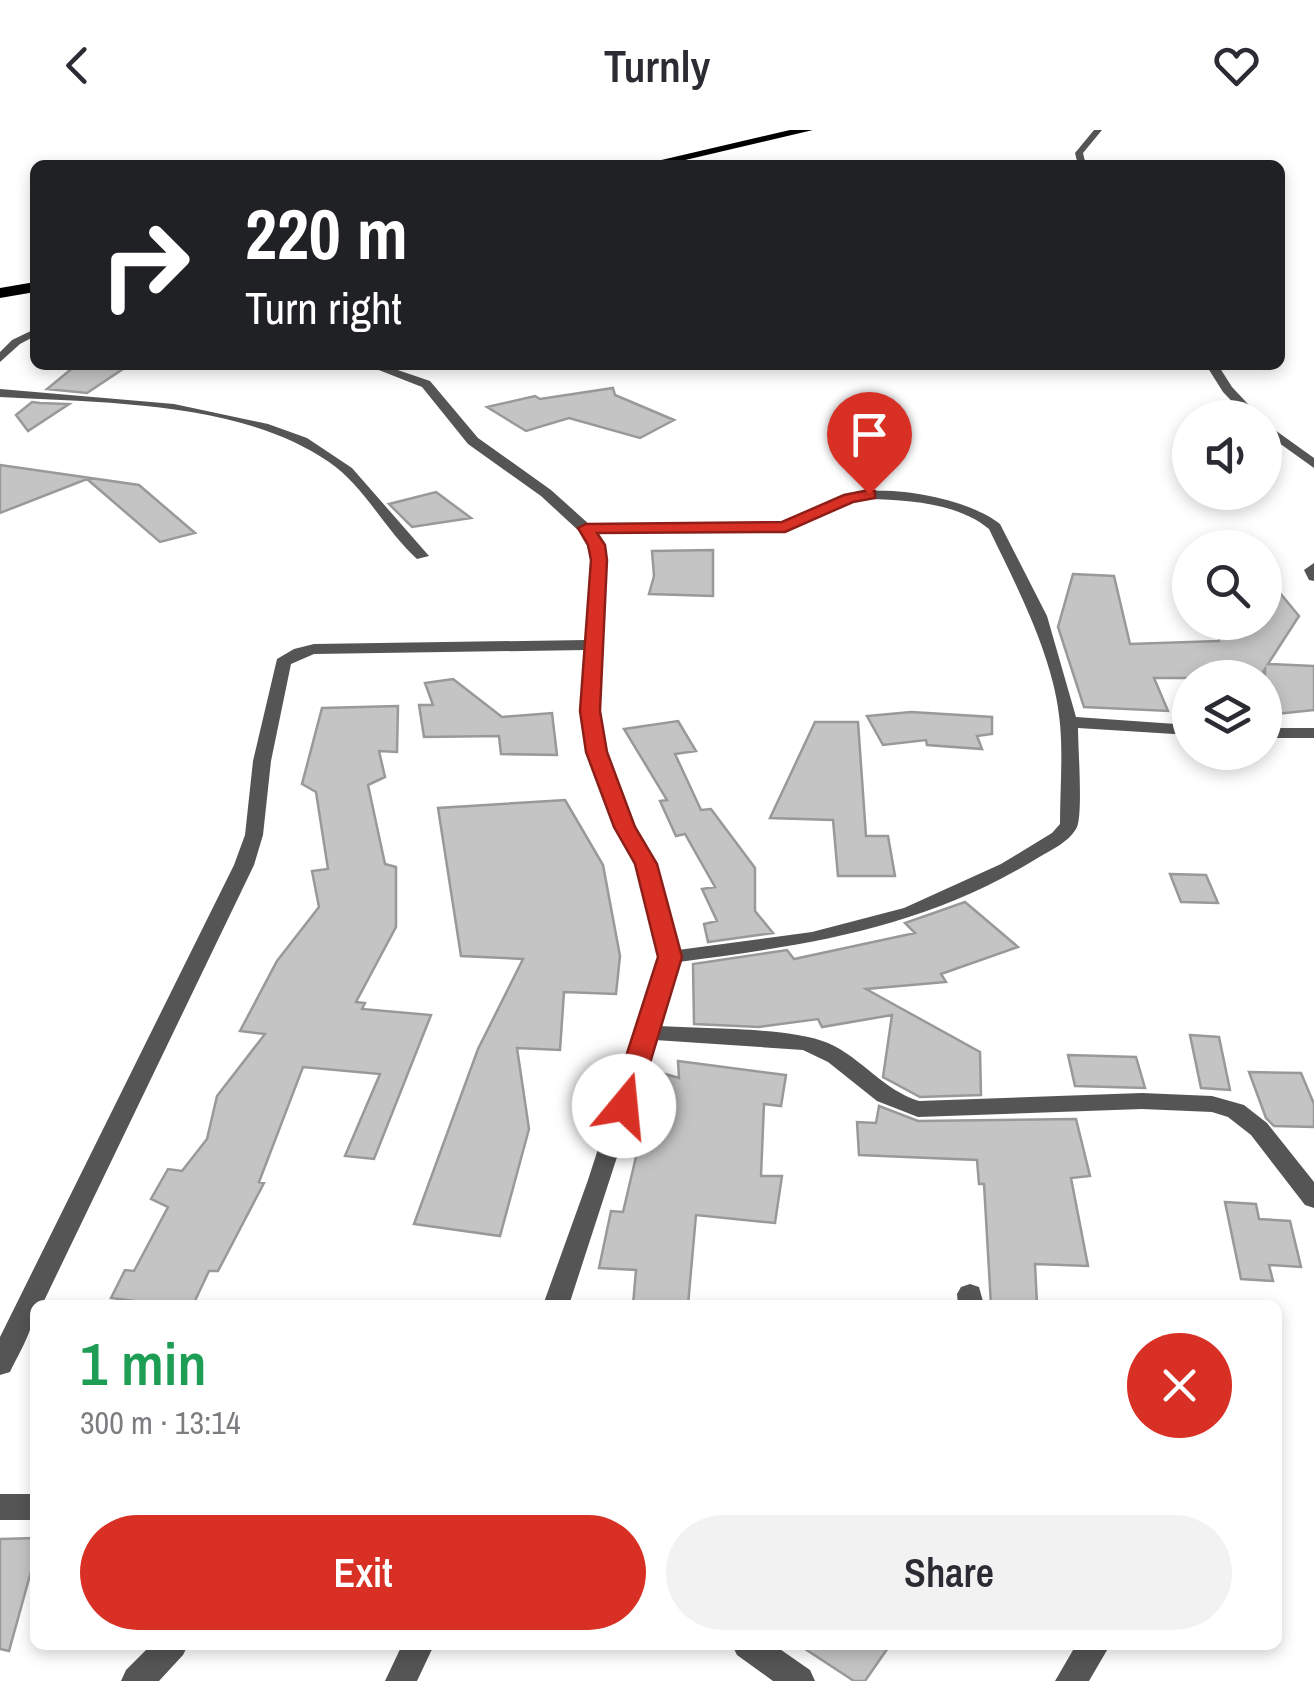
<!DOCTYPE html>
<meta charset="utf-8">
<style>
body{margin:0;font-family:"Archivo Narrow",sans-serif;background:#f2f2f3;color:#2b2b33;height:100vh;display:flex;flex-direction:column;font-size:38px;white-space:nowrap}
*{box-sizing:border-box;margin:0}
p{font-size:32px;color:#7c7c81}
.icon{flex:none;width:55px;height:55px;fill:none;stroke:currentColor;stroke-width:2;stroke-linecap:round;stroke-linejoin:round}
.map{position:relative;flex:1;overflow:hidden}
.side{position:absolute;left:30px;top:1170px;width:1252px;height:350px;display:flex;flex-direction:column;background:#fff;border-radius:15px;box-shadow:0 5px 15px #0003}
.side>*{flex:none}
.hud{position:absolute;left:30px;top:30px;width:1255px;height:210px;border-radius:15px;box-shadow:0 5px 15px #0003;background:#202124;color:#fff;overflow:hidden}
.tools{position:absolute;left:1172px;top:270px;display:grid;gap:20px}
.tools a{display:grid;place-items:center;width:110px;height:110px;border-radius:50%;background:#fff;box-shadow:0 5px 15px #0003;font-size:50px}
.pin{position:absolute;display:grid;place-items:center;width:85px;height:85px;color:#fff;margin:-102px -42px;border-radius:50% 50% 50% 0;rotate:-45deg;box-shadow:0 0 10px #0007}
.pin .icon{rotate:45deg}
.me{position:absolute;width:110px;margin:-55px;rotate:17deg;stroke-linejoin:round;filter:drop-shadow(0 0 8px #0008)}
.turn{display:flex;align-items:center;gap:35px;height:210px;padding:0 50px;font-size:45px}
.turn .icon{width:130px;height:130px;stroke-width:2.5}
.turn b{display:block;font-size:70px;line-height:85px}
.round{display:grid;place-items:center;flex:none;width:105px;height:105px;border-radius:52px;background:#f2f2f3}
.headline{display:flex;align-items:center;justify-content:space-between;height:170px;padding:0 50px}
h1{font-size:60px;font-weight:600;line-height:75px;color:#1e9e55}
.action{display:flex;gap:20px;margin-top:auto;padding:20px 50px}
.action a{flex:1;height:115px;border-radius:60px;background:#d93025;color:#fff;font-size:40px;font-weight:600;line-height:115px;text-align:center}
.action a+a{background:#f2f2f3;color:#2b2b33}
header{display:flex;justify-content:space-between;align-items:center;height:130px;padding:0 50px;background:#fff;font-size:45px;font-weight:600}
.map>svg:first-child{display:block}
.building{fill:#c4c4c4;stroke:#999;stroke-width:2.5}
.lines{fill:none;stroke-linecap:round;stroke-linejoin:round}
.street{fill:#555;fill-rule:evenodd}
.highway{fill:#000;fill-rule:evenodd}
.route{fill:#d93025;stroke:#8d1f18;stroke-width:2.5}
</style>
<header><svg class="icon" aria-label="back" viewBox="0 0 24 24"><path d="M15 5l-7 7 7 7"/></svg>Turnly<svg class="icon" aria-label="heart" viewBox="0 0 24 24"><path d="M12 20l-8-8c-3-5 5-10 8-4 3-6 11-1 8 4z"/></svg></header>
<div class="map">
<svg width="1314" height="1551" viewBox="0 0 1314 1551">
<rect width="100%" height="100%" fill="#fff"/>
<!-- building -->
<path class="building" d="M 75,236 L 123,239 L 87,263 L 47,259 Z
M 613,258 L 615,265 L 674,290 L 640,308 L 569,288 L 526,301 L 487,277 L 535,266 L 540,269 Z
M 32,272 L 40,273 L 69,274 L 28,301 L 16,285 Z
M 0,335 L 139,355 L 195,403 L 160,412 L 87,349 L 0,383 Z
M 436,362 L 471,388 L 412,397 L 389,374 Z
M 713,420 L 713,466 L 649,464 L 654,446 L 652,421 Z
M 1073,444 L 1114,446 L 1130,514 L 1219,511 L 1219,492 L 1265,492 L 1265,445 L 1299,486 L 1268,534 L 1314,536 L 1314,580 L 1276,584 L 1265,576 L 1265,539 L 1259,548 L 1154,548 L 1168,581 L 1084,577 L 1058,497 Z
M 453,549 L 502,587 L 552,583 L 557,625 L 501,624 L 499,606 L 424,607 L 419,575 L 433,575 L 425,553 Z
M 398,576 L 397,622 L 379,621 L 385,647 L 368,655 L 385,734 L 396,737 L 396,797 L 356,872 L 365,873 L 362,879 L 431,885 L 374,1029 L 345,1026 L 380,944 L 303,937 L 259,1052 L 264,1053 L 218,1141 L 209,1141 L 193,1175 L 133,1175 L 135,1171 L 111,1168 L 125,1140 L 134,1141 L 168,1077 L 151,1069 L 168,1039 L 182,1041 L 207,1009 L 217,966 L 265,904 L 240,901 L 277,831 L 319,777 L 312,741 L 328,739 L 316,662 L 302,654 L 322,578 Z
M 911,582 L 992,587 L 992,604 L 977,606 L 982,619 L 927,615 L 926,610 L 883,615 L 867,586 Z
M 678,591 L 696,621 L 675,624 L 701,680 L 711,679 L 755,738 L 755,781 L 773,803 L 708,812 L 704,794 L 717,791 L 702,759 L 715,757 L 685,704 L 676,706 L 660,671 L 667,670 L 624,599 Z
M 815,592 L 858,592 L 866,706 L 888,706 L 895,746 L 838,746 L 833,690 L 770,688 Z
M 565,670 L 603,735 L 620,826 L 616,864 L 564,862 L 560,920 L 517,918 L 529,999 L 500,1106 L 414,1094 L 478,919 L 523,829 L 461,826 L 438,678 Z
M 1170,744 L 1206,745 L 1218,773 L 1181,772 Z
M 965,772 L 1018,817 L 941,844 L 946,852 L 866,859 L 980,922 L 981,965 L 920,967 L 883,947 L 892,885 L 822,897 L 818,889 L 759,897 L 694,894 L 693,834 L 787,820 L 794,829 L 915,803 L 905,793 Z
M 1190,905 L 1219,907 L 1230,960 L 1201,958 Z
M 1068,925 L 1136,927 L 1145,958 L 1075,956 Z
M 678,931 L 786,945 L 781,976 L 764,974 L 761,1046 L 782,1046 L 775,1093 L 696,1085 L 688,1175 L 633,1175 L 636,1140 L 599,1138 L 611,1081 L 623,1082 L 644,993 L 656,994 L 662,943 L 679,948 Z
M 1249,942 L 1301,943 L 1314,974 L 1314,997 L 1274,996 L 1266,988 Z
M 879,976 L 918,991 L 1076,989 L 1090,1046 L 1071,1048 L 1088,1136 L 1035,1134 L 1037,1175 L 991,1175 L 984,1054 L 979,1054 L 977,1030 L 859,1025 L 857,992 L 876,993 Z
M 1225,1072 L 1256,1074 L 1259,1089 L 1290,1091 L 1301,1137 L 1269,1135 L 1273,1151 L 1241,1149 Z
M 35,1408 L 35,1427 L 9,1521 L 0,1519 L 0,1409 Z
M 799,1515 L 890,1515 L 865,1551 L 854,1551 Z"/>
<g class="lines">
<!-- street -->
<path class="street" d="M 1094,0 L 1102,0 L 1083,23 L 1086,35 L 1078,35 L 1075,23 Z
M 35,199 L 35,206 L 20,214 L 0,232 L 0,222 L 12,210 Z
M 366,235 L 383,235 L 430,251 L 478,308 L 551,360 L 590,395 L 778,393 C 802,389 820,373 843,366 C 882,352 968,368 1000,394 L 1047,486 L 1076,587 L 1190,595 L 1190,605 L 1078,598 C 1078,617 1083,683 1077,697 C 1070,712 1049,721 1036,729 C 921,799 808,815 679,832 L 659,896 C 704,899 790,897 828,913 C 862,928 883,960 919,971 L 1142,963 L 1212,966 L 1244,975 L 1267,993 L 1314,1052 L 1314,1078 L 1305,1075 L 1251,1005 L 1228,987 L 1212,982 L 1142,979 L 918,987 L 877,971 L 828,932 L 803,920 L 655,910 L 569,1175 L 543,1175 L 588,1050 L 660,827 L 636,734 L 616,697 L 588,622 L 582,581 L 586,520 L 314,524 L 291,534 L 271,631 L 263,705 L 254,735 L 42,1175 L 35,1175 C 35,1198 20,1221 10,1242 L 0,1245 L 0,1207 L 234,735 L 245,705 L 253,631 L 277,529 L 294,519 L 314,514 L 586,510 L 592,431 L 589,415 L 580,402 L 541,366 L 468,314 L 422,257 ZM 869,369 C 908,370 958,373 989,399 C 1017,457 1055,529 1060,594 C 1063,627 1060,661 1060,694 L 1052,703 L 1001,734 L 904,778 L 812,802 L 678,820 L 656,734 L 634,697 L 606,622 L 598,581 L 606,431 L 603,415 L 596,403 L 778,401 C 811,395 836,372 869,369 Z
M 1206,235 L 1218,235 L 1232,257 L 1261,288 L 1248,288 L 1223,262 Z
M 0,259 L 174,274 L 268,294 L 307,308 L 352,338 L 429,426 L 417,429 C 385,400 365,357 329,332 C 241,271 103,273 0,267 Z
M 1265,293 L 1314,328 L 1314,338 L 1265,303 Z
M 1314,433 L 1314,451 L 1309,450 L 1304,440 Z
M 1265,598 L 1314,598 L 1314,608 L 1265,608 Z
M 970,1154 L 979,1157 L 984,1175 L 958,1175 L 957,1164 L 961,1157 Z
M 0,1364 L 35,1364 L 35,1390 L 0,1390 Z
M 151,1515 L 188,1515 L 183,1525 L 159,1551 L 121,1551 L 126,1540 Z
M 402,1515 L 434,1515 L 417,1551 L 385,1551 Z
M 732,1515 L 774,1515 L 810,1540 L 815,1551 L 773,1551 L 737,1525 Z
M 1076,1515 L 1110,1515 L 1089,1551 L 1055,1551 Z"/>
<!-- highway -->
<path class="highway" d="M 790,0 L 813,0 L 664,35 L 640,35 Z
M 35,152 L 35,162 L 0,168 L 0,158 Z"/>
</g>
<!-- route -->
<path class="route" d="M 869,360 L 875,361 L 875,368 L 853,372 L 785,402 L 597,403 L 605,415 L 607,430 L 600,581 L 607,622 L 635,697 L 657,734 L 682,827 L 637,976 L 633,982 L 614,982 L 610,976 L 658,827 L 635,734 L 614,697 L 586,622 L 580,581 L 591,430 L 588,415 L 578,398 L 586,394 L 782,392 L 844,365 Z"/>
</svg>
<div class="tools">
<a><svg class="icon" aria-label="sound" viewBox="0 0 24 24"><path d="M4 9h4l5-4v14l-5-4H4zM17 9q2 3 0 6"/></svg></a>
<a><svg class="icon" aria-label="search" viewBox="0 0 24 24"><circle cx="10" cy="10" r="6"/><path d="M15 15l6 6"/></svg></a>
<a><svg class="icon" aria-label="layers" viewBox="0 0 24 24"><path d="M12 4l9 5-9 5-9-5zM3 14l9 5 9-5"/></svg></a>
</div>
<div class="pin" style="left:869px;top:364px;background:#d93025"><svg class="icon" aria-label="arrive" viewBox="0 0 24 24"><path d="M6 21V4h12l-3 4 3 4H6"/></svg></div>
<svg class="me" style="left:624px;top:976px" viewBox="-20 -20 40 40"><circle r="19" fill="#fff"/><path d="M0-13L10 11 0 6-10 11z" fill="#d93025"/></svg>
<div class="hud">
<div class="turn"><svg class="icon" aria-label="right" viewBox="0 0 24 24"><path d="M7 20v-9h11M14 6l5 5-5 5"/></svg><div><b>220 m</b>Turn right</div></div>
</div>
<section class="side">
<div class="headline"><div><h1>1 min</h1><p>300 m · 13:14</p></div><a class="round" style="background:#d93025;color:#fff"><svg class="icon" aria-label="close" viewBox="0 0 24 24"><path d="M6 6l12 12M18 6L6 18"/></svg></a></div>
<div class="action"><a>Exit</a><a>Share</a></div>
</section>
</div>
